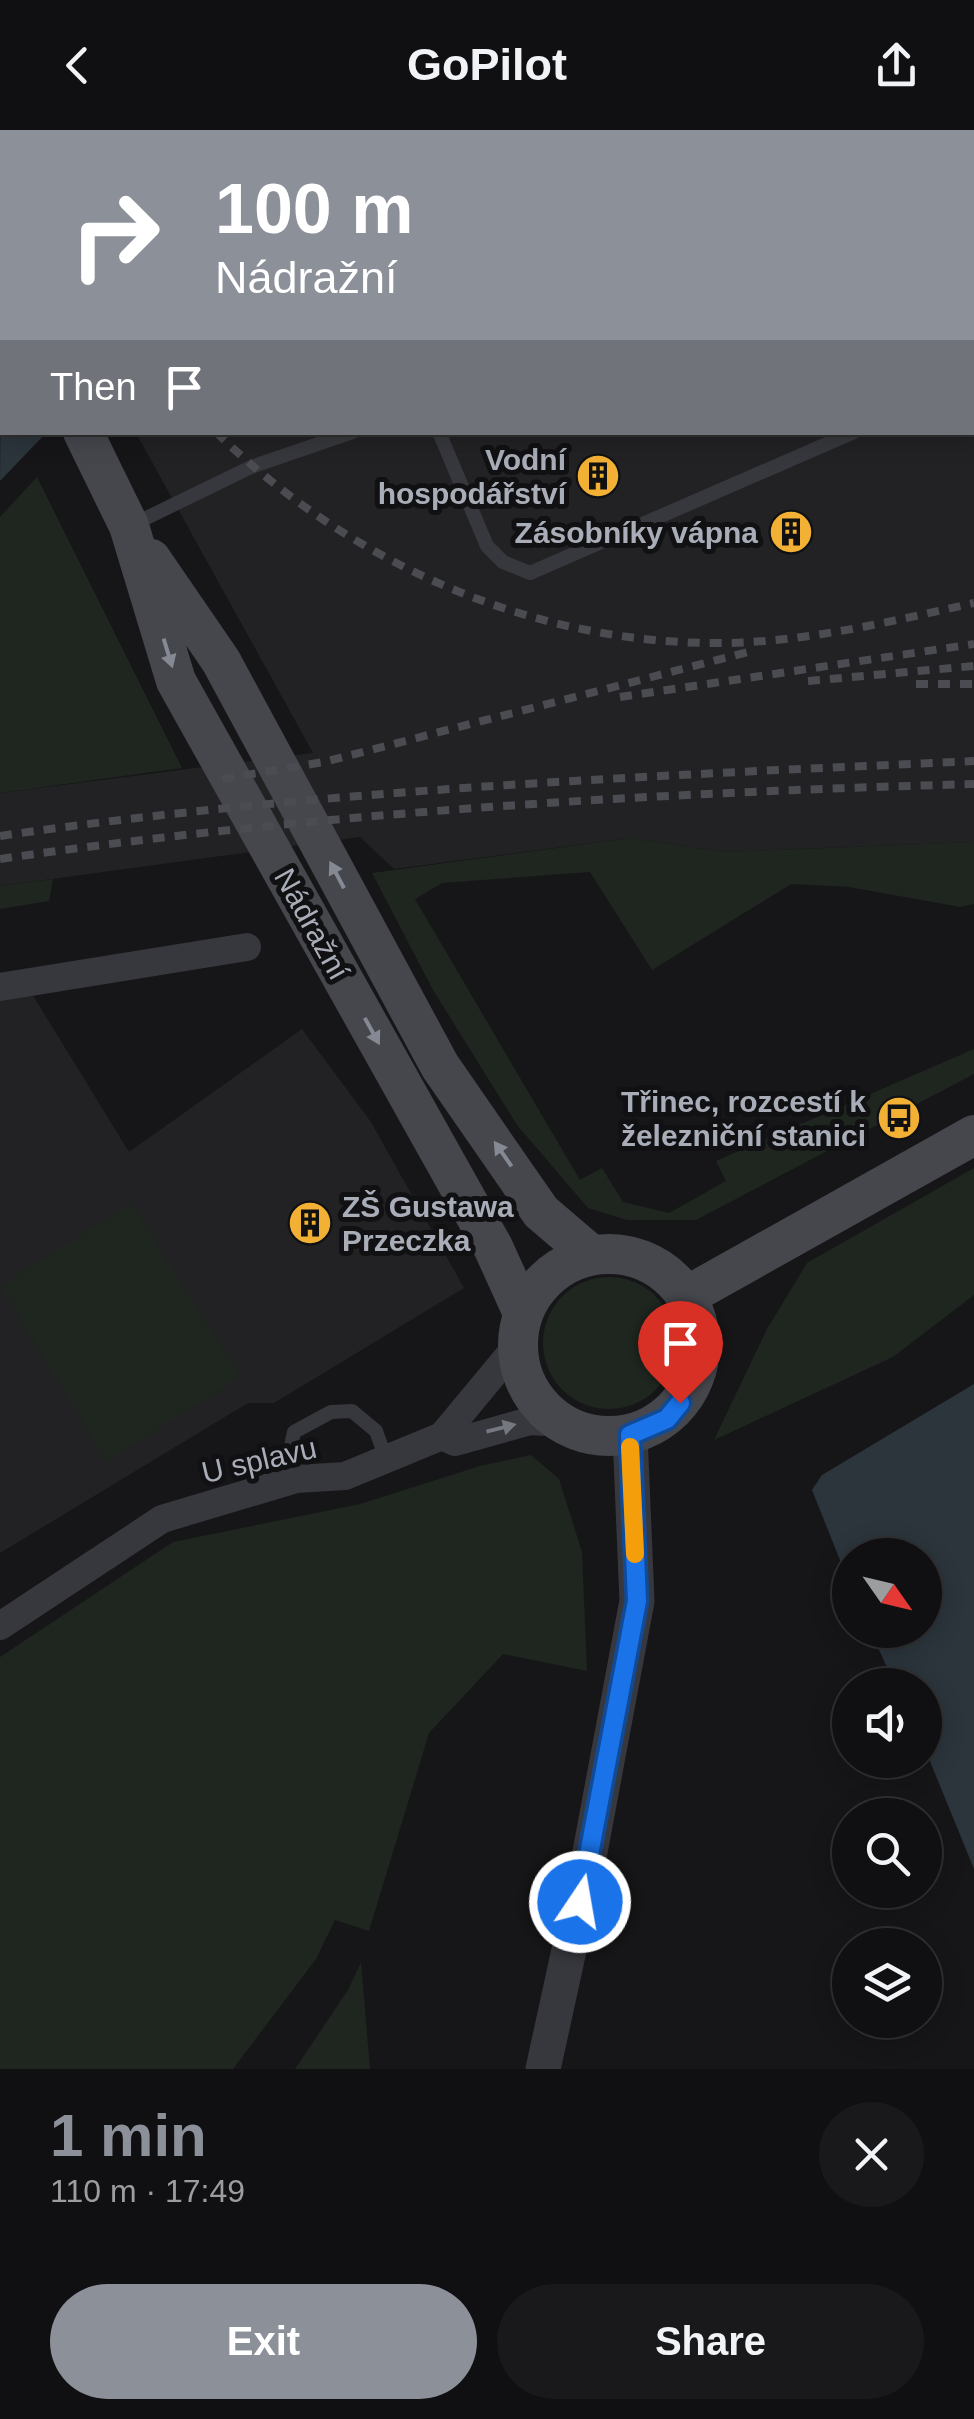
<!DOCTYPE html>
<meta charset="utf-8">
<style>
body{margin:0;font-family:Helvetica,sans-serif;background:#19191b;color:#f1f3f6;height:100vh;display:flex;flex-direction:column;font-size:38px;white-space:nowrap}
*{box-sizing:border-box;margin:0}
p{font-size:32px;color:#9c9d9f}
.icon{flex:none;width:55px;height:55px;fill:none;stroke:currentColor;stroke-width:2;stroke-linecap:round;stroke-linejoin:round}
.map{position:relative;height:1939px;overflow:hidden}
.panel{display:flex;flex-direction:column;background:#101012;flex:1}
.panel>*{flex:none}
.top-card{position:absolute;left:0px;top:0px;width:975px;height:305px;box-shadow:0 5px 25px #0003,0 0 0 2px #303032;background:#8c9099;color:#fff;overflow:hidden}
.needle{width:65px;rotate:124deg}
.controls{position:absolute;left:832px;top:1408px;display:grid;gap:20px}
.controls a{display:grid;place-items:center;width:110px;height:110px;border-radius:50%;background:#101012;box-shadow:0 5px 25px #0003,0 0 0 2px #303032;font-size:50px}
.pin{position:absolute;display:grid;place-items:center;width:85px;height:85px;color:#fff;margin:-102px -42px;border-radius:50% 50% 50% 0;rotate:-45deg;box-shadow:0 0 10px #0007}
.pin .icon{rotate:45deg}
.me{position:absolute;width:110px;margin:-55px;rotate:12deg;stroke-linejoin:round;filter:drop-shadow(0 0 8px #0008)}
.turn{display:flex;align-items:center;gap:35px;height:210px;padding:0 50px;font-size:45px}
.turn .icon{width:130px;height:130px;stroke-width:2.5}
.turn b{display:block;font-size:70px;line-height:85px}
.then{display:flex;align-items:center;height:95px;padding:0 50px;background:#0003;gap:20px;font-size:38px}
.round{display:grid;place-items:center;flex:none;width:105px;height:105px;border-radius:52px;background:#19191b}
.overview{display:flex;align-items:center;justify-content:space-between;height:170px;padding:0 50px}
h1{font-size:60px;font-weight:700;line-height:75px;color:#8c9099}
.primary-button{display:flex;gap:20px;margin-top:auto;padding:20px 50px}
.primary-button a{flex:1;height:115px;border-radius:60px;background:#8c9099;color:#fff;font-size:40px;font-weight:700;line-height:115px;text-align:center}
.primary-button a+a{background:#19191b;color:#f1f3f6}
header{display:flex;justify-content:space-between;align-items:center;height:130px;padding:0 50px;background:#101012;font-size:45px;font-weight:700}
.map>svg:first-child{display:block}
.built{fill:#222225}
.green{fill:#1e261f}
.water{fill:#2c353c}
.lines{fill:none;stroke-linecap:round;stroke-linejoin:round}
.service{stroke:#37383d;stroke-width:14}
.minor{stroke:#37383d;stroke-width:28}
.tertiary{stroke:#37383d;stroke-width:35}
.secondary{stroke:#45474d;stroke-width:40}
.rail{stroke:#4a4c52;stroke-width:8;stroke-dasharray:12 10;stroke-linecap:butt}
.oneway{fill:#858993}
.oneway2{fill:#757881}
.route-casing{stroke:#114b97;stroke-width:25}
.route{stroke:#1a73e8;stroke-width:18}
.slow{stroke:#f59e0b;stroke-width:18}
.labels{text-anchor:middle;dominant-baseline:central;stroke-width:10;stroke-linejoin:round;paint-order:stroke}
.poi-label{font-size:30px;font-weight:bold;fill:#a8adb8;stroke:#111113;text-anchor:end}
.street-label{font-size:30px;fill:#a8adb8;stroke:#111113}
</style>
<header><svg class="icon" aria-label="back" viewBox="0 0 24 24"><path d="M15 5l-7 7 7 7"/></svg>GoPilot<svg class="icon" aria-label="share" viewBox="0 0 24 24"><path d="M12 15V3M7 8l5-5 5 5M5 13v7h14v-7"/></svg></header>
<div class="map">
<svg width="974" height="1939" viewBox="0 0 974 1939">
<rect width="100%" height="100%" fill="#161618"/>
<!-- built -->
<path class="built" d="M 331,0 L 974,0 L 974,712 L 725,722 L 630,708 L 394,739 L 360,707 L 0,756 L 0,663 L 313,623 L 136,303 L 972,302 L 972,2 Z
M 32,864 L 129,1022 L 302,899 L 371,992 L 464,1158 L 274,1273 L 248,1273 L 0,1423 L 0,869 Z"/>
<!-- green -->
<path class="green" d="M 37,347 L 182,638 L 0,663 L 0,387 Z
M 630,708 L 725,722 L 974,712 L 974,774 L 960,777 L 849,757 L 791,754 L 652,840 L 590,742 L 442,753 L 415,769 L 580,1050 L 602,1038 L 623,1072 L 669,1083 L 726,1051 L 716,1031 L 974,919 L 974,944 L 696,1090 L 627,1090 L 588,1078 L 517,995 L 433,860 L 372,743 Z
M 53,749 L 49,771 L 0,779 L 0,756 Z
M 974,1038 L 974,1165 L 893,1227 L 714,1310 L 767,1199 L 807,1133 Z
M 131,1073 L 240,1247 L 107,1331 L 0,1156 Z
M543 1213a66 66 0 1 1 132 0a66 66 0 1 1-132 0Z
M 531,1325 L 559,1349 L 582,1422 L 587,1541 L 503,1524 L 429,1603 L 369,1801 L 335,1790 L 316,1829 L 233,1939 L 0,1939 L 0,1527 L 173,1412 L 360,1374 L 480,1336 Z
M 361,1832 L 370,1939 L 295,1939 L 348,1860 Z"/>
<!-- water -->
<path class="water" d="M 2,107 L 2,302 L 46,303 L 0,351 Z
M 974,1254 L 974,1739 L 925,1619 L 925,1555 L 895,1555 L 870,1500 L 925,1500 L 925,1425 L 850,1425 L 850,1455 L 812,1360 L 822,1345 Z"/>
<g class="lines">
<!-- service -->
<path class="service" d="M 659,0 L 662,2
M 798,2 L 799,0
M 972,97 L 974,97
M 439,302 L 487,416 L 503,432 L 530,443 L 854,302
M 134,394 L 251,337 L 353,302
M 296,1349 L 288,1330 L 294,1302 L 331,1282 L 352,1281 L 376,1301 L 385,1326"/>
<!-- minor -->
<path class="minor" d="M 0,857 L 247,817
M 442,1306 L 455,1312 L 530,1291 L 562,1293
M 0,1496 L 162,1389 L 296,1349 L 345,1346 L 442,1306 L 516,1217"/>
<!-- tertiary -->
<path class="tertiary" d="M 18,2 L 20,0
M 0,34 L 2,30
M 543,1939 L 587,1738 L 637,1471 L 630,1305"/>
<!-- secondary -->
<path class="secondary" d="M 0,138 L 2,143
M 83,302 L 129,396 L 176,551 L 493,1117 L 522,1181
M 151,429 L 221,531 L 440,936 L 541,1082 L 589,1123
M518 1215a91 91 0 1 1 182 0a91 91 0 1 1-182 0Z
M 685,1167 L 974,1005"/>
<!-- rail -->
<path class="rail" d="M 24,0 L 26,2
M 47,0 L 50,2
M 91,0 L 94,2
M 683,2 L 686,0
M 726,2 L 728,0
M 902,2 L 911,0
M 972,42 L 974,42
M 972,60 L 974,60
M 216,302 C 351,435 537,516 728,513 C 811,511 893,491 974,473
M 808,551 L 974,536
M 916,554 L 974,554
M 620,567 L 974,514
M 222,649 L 324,632 L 752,521
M 0,706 C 323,659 648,646 974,631
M 0,729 C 322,682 648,663 974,654"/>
</g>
<!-- one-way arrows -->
<defs><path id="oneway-solid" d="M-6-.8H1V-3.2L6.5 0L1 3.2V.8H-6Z" transform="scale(2.5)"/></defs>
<g class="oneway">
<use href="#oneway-solid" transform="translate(168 523) rotate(73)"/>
<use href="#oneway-solid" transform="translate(337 745) rotate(-118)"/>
<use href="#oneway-solid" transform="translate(372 901) rotate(61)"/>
<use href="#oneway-solid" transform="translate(503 1024) rotate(-125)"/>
</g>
<use class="oneway2" href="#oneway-solid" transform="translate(501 1298) rotate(-14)"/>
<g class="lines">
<!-- route casing -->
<g class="route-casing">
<path id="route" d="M 580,1772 L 637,1471 L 630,1305 L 667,1289 L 680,1273"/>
</g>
<!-- route -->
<use href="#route" class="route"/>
<!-- slow -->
<path class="slow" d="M 630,1317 L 635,1424"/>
</g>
<!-- icons -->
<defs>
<g id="building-disc" transform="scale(2.25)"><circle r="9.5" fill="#f2b134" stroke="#111113"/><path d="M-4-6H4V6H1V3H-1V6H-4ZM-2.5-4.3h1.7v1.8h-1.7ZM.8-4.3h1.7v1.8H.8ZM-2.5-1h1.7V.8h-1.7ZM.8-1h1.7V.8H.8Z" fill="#111"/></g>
<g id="bus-disc" transform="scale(2.25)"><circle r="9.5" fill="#f2b134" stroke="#111113"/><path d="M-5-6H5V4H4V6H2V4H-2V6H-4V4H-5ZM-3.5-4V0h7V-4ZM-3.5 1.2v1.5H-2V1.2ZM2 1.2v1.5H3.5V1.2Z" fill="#111"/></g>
</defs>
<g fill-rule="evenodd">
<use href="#building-disc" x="598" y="346"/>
<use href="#building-disc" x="791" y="402"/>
<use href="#bus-disc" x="899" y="988"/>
<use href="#building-disc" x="310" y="1093"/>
</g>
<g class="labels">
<!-- poi labels -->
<g class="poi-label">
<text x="566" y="329">Vodní<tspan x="566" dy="34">hospodářství</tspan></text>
<text x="758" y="402">Zásobníky vápna</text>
<text x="866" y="971">Třinec, rozcestí k<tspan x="866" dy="34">železniční stanici</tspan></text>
<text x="342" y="1076" text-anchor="start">ZŠ Gustawa<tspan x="342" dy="34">Przeczka</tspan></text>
</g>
<!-- street labels -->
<g class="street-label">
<text transform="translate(312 794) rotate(61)">Nádražní</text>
<text transform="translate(259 1330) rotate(-13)">U splavu</text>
</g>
</g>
</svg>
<div class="controls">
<a><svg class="needle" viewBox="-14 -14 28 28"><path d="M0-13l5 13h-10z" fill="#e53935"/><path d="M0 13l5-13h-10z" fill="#9c9d9f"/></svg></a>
<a><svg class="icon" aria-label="sound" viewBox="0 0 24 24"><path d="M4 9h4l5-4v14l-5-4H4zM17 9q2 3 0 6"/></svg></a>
<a><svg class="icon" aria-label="search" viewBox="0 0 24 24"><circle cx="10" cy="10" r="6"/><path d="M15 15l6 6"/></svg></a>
<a><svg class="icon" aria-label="layers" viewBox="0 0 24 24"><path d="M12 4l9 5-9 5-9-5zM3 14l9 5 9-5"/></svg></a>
</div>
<div class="pin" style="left:680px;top:1273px;background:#d93025"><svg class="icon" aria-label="arrive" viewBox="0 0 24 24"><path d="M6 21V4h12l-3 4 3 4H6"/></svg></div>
<svg class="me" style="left:580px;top:1772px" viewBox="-20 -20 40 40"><circle r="17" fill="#1a73e8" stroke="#fff" stroke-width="3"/><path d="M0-11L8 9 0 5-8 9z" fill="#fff"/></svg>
<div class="top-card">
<div class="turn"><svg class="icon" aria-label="right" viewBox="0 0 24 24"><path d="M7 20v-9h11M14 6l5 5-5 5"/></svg><div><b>100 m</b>Nádražní</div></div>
<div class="then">Then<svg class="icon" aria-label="arrive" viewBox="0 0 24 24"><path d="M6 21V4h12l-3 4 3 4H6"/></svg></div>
</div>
</div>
<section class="panel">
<div class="overview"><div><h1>1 min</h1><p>110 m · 17:49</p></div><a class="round"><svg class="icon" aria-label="close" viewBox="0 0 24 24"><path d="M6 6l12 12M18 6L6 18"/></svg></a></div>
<div class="primary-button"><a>Exit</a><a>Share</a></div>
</section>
